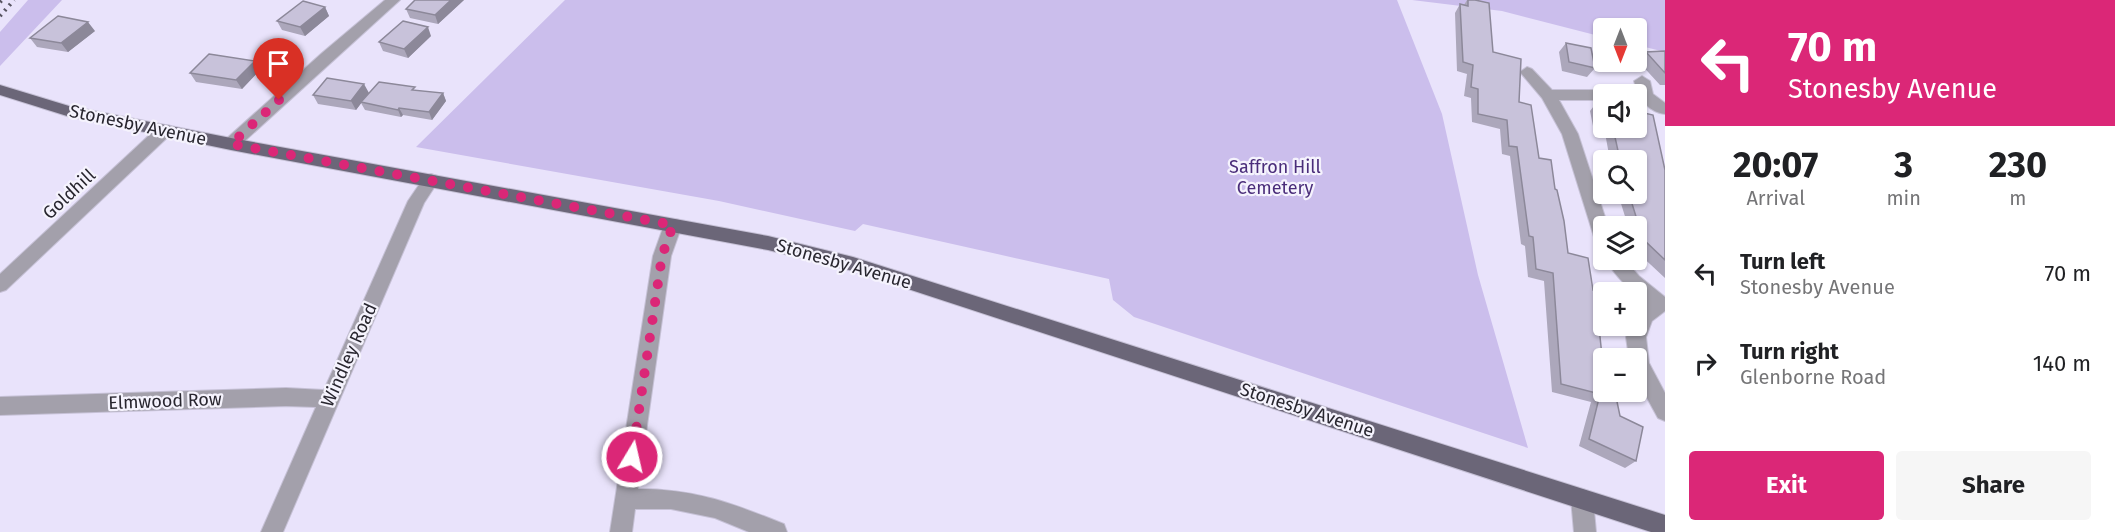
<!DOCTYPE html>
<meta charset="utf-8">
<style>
body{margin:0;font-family:"Fira Sans",sans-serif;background:#f6f6f6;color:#202124;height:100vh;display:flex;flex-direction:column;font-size:22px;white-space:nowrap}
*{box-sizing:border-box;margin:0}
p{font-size:20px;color:#757577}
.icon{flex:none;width:33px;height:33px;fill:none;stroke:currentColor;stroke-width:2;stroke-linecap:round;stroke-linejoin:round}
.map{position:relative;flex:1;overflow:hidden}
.drawer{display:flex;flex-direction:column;background:#fff;width:450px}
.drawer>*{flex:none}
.guide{background:#db2777;color:#fff;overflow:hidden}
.needle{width:39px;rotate:180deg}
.controls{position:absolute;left:1593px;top:18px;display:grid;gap:12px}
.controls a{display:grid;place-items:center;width:54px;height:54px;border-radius:6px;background:#fff;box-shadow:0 2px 4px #0004;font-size:30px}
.pin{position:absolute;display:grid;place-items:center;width:51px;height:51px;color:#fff;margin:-62px -26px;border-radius:50% 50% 50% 0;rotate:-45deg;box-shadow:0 0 6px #0007}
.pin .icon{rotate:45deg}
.me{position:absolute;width:66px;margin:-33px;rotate:9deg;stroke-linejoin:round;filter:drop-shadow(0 0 4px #0008)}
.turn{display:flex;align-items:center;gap:21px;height:126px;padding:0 24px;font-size:27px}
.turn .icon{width:78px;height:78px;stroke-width:2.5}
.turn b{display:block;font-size:42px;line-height:51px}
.eta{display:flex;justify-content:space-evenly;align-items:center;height:102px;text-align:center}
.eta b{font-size:36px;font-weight:700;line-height:42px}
.primary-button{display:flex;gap:12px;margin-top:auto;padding:12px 24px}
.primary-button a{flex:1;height:69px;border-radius:6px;background:#db2777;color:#fff;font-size:24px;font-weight:700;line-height:69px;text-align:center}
.primary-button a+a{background:#f6f6f6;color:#202124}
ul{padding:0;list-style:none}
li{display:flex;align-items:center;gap:18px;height:90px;padding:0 24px}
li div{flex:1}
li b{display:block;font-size:22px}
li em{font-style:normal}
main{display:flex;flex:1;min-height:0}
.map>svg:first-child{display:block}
.green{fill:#cbbeec}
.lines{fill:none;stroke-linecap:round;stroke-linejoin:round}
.minor-casing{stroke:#c6c1d6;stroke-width:2}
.major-casing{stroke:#c6c1d6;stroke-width:2}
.minor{fill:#a3a0ab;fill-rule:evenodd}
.major{fill:#6b6678;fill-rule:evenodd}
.rail{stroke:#575461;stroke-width:4;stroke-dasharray:2 5;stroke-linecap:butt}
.wall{fill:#aca7bb}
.shaded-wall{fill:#8c8899}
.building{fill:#c8c2da;stroke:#8c8899;stroke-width:1.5}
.route{stroke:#db2777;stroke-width:10;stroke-dasharray:0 18}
.labels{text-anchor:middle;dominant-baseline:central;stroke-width:4.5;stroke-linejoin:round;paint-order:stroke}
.street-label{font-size:18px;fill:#28262f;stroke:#f5f3fd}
.park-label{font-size:18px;fill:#4a2d7a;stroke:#f5f3fd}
</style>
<main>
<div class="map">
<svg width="1665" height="532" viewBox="0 0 1665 532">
<rect width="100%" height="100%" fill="#e9e3fb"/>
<!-- green -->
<path class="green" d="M 28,0 L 62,0 L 0,66 L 0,32 Z
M 565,0 L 1397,0 L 1442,114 L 1478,275 L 1528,448 L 1134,317 L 1113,300 L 1109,279 L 863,224 L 855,231 L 719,201 L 416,147 Z
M 1412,0 L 1665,0 L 1665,52 L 1637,45 L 1636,28 L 1604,28 L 1603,37 L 1502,11 Z"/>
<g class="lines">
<!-- minor casing -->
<g class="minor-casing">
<path id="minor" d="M 385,0 L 400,0 L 237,148 L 225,148 L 223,144 L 225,140 L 322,53 Z
M 1527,67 L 1532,69 L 1552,90 L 1604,90 L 1611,94 L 1604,94 L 1604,100 L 1559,100 L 1578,134 L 1608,226 L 1604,226 L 1604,247 L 1598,245 L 1595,240 L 1562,134 L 1542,98 L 1520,72 Z
M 1642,76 L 1650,81 L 1653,94 L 1665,103 L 1665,114 C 1647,112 1638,96 1634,81 Z
M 165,125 L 171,126 L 173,130 L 171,134 L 6,290 L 0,292 L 0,274 L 159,126 Z
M 431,174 L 437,176 L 439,180 L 424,203 L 283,532 L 261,532 L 316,407 L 286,406 L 0,415 L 0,397 L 286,388 L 324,390 L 408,201 L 425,176 Z
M 673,219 L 679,220 L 682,225 L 671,256 L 638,489 C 696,489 731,503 784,524 L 787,532 L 749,532 L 715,518 L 671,509 L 635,509 L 632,532 L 610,532 L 653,256 L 664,225 L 667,220 Z
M 1606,260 L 1625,260 L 1639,276 L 1665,297 L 1665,311 L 1652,321 L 1646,337 L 1649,363 L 1665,393 L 1665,421 L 1658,418 L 1636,378 L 1636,358 L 1629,358 L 1626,337 L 1631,326 L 1636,326 L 1638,311 L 1647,304 C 1633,292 1616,278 1606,260 Z
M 1582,489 L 1590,492 L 1593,499 L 1596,532 L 1574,532 L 1571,499 L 1574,492 Z"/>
</g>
<!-- major casing -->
<g class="major-casing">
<path id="major" d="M 0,85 L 69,106 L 231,138 L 768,236 L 853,257 L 1665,515 L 1665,532 L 1651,532 L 853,271 L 768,250 L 231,150 L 67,116 L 0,95 Z"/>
</g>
<!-- minor -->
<use href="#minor" class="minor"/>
<!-- major -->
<use href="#major" class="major"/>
<!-- rail -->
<path class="rail" d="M 0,2 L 2,0
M 0,16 L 14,0"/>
</g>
<!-- wall -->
<path class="wall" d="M 464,0 L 438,24 L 410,18 L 406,9 Z
M 1467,0 L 1475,0 L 1493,52 L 1519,102 L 1539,158 L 1555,189 L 1568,253 L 1602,364 L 1604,363 L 1604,392 L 1620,416 L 1636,461 L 1625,468 L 1579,446 L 1591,402 L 1552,392 L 1544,281 L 1528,277 L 1525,246 L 1521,244 L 1510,156 L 1502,154 L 1500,129 L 1472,122 L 1471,98 L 1464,96 L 1467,74 L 1457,71 L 1455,13 L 1460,4 L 1464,5 Z
M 325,7 L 329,16 L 305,36 L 282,30 L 277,21 Z
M 95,31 L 68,52 L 37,47 L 30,38 Z
M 431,36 L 408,58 L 383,51 L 379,42 Z
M 1566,43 L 1595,68 L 1587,77 L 1562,71 L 1559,52 Z
M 1665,51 L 1665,85 L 1660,85 L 1638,61 L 1646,52 Z
M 255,61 L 260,70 L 242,89 L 196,82 L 190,73 Z
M 416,91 L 443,93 L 446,101 L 432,120 L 403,115 L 401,117 L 365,110 L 361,103 L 356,110 L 318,104 L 313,95 Z
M 1597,102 L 1604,103 L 1604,128 L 1636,128 L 1665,170 L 1665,278 L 1636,251 L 1636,226 L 1628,226 L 1618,194 L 1636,194 L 1636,160 L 1610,160 L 1605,133 L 1594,131 L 1590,111 Z"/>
<!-- shaded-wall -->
<path class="shaded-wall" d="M 451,0 L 464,0 L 438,24 L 435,15 Z
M 325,7 L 329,16 L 305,36 L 300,27 Z
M 88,22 L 95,31 L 68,52 L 61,43 Z
M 428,27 L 431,36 L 408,58 L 404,49 Z
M 255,61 L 260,70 L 242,89 L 236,80 Z
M 364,84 L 369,93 L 356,110 L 351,101 Z
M 443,93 L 446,101 L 432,120 L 429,112 Z
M 399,108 L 403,115 L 401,117 L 398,110 Z"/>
<!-- building -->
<path class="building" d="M 415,0 L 451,0 L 435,15 L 406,9 Z
M 1468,0 L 1475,0 L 1489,3 L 1493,52 L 1521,59 L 1519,102 L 1531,105 L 1539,158 L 1551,160 L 1555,189 L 1557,190 L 1564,221 L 1568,253 L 1588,258 L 1593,290 L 1595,290 L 1603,365 L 1604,365 L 1604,392 L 1615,392 L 1620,416 L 1643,427 L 1636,461 L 1589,439 L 1600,394 L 1561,384 L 1553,273 L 1536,269 L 1533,237 L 1529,236 L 1517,147 L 1509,146 L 1507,120 L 1478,114 L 1478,89 L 1471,87 L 1473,65 L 1463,62 L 1460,4 L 1468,6 Z
M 303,1 L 325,7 L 300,27 L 277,21 Z
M 58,16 L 88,22 L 61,43 L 30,38 Z
M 403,21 L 428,27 L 404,49 L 379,42 Z
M 1566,43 L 1591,48 L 1595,68 L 1569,62 Z
M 1665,51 L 1665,73 L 1646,52 Z
M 209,54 L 255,61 L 236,80 L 190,73 Z
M 327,78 L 364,84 L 351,101 L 313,95 Z
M 379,82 L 415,87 L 412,90 L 443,93 L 429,112 L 399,108 L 398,110 L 361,102 Z
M 1597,102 L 1604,103 L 1604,122 L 1602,122 Z
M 1636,111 L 1653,115 L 1665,170 L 1665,260 L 1643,239 L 1629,194 L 1636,194 L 1636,160 L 1620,160 L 1613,128 L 1636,128 Z"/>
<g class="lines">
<!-- route -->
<path class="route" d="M 279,100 L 231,144 L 673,225 L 662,256 L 632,457"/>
</g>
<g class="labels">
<!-- street labels -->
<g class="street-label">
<text transform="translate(138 125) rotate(12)">Stonesby Avenue</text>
<text transform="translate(69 194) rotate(-43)">Goldhill</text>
<text transform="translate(844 264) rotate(16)">Stonesby Avenue</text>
<text transform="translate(349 355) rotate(-66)">Windley Road</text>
<text transform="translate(165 401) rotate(-2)">Elmwood Row</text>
<text transform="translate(1307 410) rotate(18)">Stonesby Avenue</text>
</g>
<!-- park labels -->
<g class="park-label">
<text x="1275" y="167">Saffron Hill<tspan x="1275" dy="21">Cemetery</tspan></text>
</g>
</g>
</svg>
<div class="controls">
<a><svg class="needle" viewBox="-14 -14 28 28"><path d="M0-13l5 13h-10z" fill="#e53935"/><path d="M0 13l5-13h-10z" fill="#757577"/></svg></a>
<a><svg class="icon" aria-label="sound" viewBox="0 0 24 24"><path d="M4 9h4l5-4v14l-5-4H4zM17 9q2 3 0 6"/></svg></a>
<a><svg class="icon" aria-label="search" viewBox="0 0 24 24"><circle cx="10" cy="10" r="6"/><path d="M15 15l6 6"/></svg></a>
<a><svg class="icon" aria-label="layers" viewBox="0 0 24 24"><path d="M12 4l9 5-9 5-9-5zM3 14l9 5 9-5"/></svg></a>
<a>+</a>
<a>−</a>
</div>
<div class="pin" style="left:279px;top:100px;background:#d93025"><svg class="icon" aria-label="arrive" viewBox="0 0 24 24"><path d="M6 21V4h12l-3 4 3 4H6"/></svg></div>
<svg class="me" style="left:632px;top:457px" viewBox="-20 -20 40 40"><circle r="17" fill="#db2777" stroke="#fff" stroke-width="3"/><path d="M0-11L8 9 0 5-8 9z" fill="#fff"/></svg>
</div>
<section class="drawer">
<div class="guide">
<div class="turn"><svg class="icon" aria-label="left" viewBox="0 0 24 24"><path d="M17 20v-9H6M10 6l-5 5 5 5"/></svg><div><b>70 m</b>Stonesby Avenue</div></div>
</div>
<div class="eta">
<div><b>20:07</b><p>Arrival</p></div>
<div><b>3</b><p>min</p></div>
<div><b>230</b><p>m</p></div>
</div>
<ul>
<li><svg class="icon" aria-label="left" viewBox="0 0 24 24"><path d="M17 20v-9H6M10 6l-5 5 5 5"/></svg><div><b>Turn left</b><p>Stonesby Avenue</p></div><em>70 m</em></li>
<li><svg class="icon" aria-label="right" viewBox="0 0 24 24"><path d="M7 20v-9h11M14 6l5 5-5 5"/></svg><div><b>Turn right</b><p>Glenborne Road</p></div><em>140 m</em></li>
</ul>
<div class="primary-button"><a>Exit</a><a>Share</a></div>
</section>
</main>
